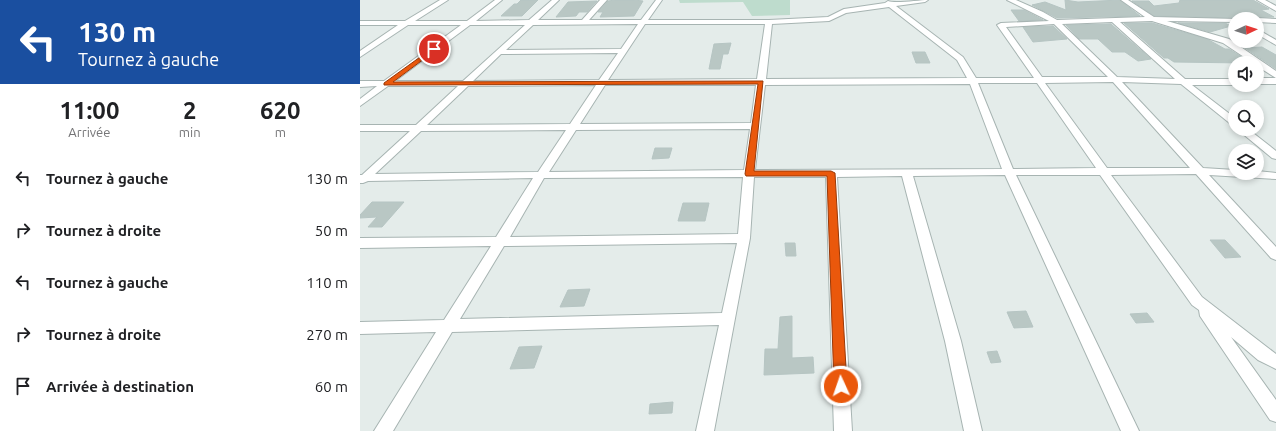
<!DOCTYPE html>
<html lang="fr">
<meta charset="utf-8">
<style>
body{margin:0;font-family:Ubuntu,sans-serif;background:#f6f6f6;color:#202124;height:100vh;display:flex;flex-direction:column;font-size:15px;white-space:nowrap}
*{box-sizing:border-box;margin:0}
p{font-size:13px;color:#757577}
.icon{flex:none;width:22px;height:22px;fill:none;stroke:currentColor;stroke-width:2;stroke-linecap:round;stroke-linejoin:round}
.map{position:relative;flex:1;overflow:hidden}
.panel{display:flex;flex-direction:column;background:#fff;width:360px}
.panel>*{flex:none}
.top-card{background:#1a4fa0;color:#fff;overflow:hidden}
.needle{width:26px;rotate:86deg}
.fabs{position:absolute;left:868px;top:12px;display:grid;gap:8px}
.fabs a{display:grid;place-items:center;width:36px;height:36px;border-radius:50%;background:#fff;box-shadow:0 2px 6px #0003;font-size:20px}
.pin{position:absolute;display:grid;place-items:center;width:34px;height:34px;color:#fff;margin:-17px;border:2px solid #fff;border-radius:50%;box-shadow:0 1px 4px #0007}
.me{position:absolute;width:44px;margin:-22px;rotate:357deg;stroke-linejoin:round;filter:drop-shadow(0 0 3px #0008)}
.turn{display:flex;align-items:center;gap:14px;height:84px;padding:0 12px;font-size:18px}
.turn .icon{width:52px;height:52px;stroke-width:2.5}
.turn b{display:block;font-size:28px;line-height:34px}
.eta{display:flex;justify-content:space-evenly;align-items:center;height:68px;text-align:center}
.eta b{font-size:24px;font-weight:700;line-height:28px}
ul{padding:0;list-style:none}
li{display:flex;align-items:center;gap:12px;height:52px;padding:0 12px}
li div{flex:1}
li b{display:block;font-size:15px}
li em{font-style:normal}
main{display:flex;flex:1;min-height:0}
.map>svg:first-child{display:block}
.green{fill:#bedccd}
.building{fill:#b9c7c4;stroke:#b6c5c3}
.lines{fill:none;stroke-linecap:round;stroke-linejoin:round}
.street-casing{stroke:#a7b4b2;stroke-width:2}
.street{fill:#fff;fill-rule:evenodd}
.route{fill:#ea580c;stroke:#983908}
</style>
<main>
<section class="panel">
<div class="top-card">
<div class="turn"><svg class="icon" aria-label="left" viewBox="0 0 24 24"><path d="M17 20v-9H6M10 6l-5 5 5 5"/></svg><div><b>130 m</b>Tournez à gauche</div></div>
</div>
<div class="eta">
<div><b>11:00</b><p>Arrivée</p></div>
<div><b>2</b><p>min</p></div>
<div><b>620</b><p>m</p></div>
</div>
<ul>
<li><svg class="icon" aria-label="left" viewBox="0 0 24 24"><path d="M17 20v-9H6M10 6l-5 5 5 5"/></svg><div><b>Tournez à gauche</b></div><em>130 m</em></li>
<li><svg class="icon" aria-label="right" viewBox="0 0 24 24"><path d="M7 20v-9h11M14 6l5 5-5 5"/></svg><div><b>Tournez à droite</b></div><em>50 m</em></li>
<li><svg class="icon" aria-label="left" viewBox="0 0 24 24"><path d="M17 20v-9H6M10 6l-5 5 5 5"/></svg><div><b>Tournez à gauche</b></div><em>110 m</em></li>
<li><svg class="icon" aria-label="right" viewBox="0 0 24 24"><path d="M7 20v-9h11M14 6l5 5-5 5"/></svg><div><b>Tournez à droite</b></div><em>270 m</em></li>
<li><svg class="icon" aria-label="arrive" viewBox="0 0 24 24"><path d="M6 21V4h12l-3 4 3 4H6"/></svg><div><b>Arrivée à destination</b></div><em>60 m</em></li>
</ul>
</section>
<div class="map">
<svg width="916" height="431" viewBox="0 0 916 431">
<rect width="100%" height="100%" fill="#e4ecea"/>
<!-- green -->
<path class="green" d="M 319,0 L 430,0 L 430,15 L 392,16 L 383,2 L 320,3 Z"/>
<!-- building -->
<path class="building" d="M 161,0 L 178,0 L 162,16 L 141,16 L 154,4 L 157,4 Z
M 255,0 L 274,0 L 283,1 L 274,16 L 240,17 L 243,12 L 238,12 L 248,1 Z
M 705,0 L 718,2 L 760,0 L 780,16 L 697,18 L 672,5 L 685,2 L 706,10 Z
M 820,0 L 893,0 L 909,9 L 901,10 L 914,17 L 878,18 L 794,16 L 772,1 L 789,1 L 794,6 L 819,3 Z
M 237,1 L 227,12 L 219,12 L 216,16 L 196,17 L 208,2 Z
M 651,10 L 664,10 L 683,20 L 659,21 Z
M 764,23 L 792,23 L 847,39 L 865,49 L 869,49 L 888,61 L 884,63 L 814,62 L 808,58 L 804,58 Z
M 818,23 L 865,23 L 871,26 L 850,32 Z
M 751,24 L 791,59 L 778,61 L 765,52 L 752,52 L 738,39 L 719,39 L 706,25 Z
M 693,26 L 707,39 L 673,42 L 663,27 Z
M 371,43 L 368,54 L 363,54 L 360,69 L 349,69 L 354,44 Z
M 902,47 L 916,55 L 916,69 L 885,48 Z
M 552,52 L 565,52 L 570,63 L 556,63 Z
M 295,148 L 312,148 L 309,158 L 292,159 Z
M 12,202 L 44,202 L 22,227 L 8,227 L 17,217 L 0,218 L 0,215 Z
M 323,203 L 349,203 L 345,221 L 318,221 Z
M 850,240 L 865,240 L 881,257 L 865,258 Z
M 425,243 L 435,243 L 436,256 L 426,256 Z
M 230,289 L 224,306 L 200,307 L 208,290 Z
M 666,311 L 673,327 L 654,328 L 647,312 Z
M 787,313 L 794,322 L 776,323 L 770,314 Z
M 432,316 L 432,358 L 453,357 L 454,373 L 404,375 L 405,349 L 418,349 L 420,317 Z
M 182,346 L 174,368 L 150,369 L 159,347 Z
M 637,351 L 641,362 L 631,363 L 627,352 Z
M 313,402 L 312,413 L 289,414 L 290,404 Z"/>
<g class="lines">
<!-- street casing -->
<g class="street-casing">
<path id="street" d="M 80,0 L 88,0 L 55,21 L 107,21 L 135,0 L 142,0 L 116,21 L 169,20 L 192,0 L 199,0 L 178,20 L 222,20 L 240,0 L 247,0 L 229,20 L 281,20 L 296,0 L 302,0 L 288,20 L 409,20 L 468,17 L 484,9 L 525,3 L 528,1 C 535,4 559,0 568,0 L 565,2 L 536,6 L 603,57 L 616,78 L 674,78 L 637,25 L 641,23 L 689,21 L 647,0 L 656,0 L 683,12 L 697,20 L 785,17 L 761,0 L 768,0 L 794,17 L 877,19 L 875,19 L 875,22 L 807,21 L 869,39 L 916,71 L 916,78 L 897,66 L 897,63 L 893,63 L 863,43 L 792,21 L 760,22 L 825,79 L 875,79 L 875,85 L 832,85 L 875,118 L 875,126 L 872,125 L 821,84 L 762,82 L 843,168 L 875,170 L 875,173 L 897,173 L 897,171 L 916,173 L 916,179 L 849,175 L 916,247 L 916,260 L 911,258 L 836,174 L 751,175 L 842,297 L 916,354 L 916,369 L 898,360 L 871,337 L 916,400 L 916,422 L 910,420 L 840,316 L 839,310 L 832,305 L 740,175 L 656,175 L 779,431 L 761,431 L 645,175 L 553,176 L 601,341 L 622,431 L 604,431 L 585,341 L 542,176 L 477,177 L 492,431 L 474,431 L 466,177 L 394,177 L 390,238 L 354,431 L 336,431 L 359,325 L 92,332 L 33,431 L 14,431 L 76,332 L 0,334 L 0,322 L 84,320 L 131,246 L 0,248 L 0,238 L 136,237 L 173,178 L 8,181 L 3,183 L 0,183 L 0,175 L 2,175 L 50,131 L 0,131 L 0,125 L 56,125 L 98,86 L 28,86 L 0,106 L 0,99 L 17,86 L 0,87 L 0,81 L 24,81 L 101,25 L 48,25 L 0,57 L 0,51 L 38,25 L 0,25 L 0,21 L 45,21 ZM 529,7 L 597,60 L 607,78 L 406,79 L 412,24 L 469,21 L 486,13 ZM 752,22 L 815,79 L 757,77 L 702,24 ZM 278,24 L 261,49 L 146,50 L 173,25 ZM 285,24 L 405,24 L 397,79 L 248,80 ZM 694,24 L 748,77 L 682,77 L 646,27 ZM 110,25 L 165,25 L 103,81 L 35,81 ZM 258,53 L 239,80 L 113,81 L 141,54 ZM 753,82 L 830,168 L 747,168 L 685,83 ZM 618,83 L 677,83 L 736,168 L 653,169 ZM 610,84 L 642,169 L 395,170 L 405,85 ZM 236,85 L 210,124 L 67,125 L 108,86 ZM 245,85 L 396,85 L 391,123 L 220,124 ZM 390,129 L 384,170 L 189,172 L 216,130 ZM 206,130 L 178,172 L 15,174 L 61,131 ZM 383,177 L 378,234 L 150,237 L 184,178 ZM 377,243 L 362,313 L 100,319 L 144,246 Z
M 897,0 L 905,0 L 916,6 L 916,11 Z
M 897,18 L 916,19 L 916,23 L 897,22 L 897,19 L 894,19 Z
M 897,29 L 916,40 L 916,45 L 897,34 Z
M 897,78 L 916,78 L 916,84 L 897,84 Z
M 877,129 L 888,129 L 916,151 L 916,159 L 912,158 Z"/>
</g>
<!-- street -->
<use href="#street" class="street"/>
</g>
<!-- route -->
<path class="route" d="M 74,47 L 77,49 L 76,50 L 33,82 L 403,81 L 394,171 L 471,171 L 475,173 L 487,386 L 485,390 L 481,391 L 476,390 L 474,386 L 467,176 L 386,176 L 385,174 L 398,84 L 24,85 L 24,83 Z"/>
</svg>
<div class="fabs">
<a><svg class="needle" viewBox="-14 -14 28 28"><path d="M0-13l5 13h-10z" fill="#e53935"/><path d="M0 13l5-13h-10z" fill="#757577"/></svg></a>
<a><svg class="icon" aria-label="sound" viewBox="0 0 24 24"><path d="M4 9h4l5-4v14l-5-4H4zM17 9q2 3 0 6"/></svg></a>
<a><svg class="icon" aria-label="search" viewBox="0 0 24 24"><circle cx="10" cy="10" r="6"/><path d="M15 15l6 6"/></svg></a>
<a><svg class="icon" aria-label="layers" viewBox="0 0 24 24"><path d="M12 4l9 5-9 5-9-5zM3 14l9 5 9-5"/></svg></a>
</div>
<div class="pin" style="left:74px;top:49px;background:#d93025"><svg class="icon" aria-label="arrive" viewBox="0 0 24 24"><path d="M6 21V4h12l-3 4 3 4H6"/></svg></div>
<svg class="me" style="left:481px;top:386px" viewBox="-20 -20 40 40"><circle r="17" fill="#ea580c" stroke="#fff" stroke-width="3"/><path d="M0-11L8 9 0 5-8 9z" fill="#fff"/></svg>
</div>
</main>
